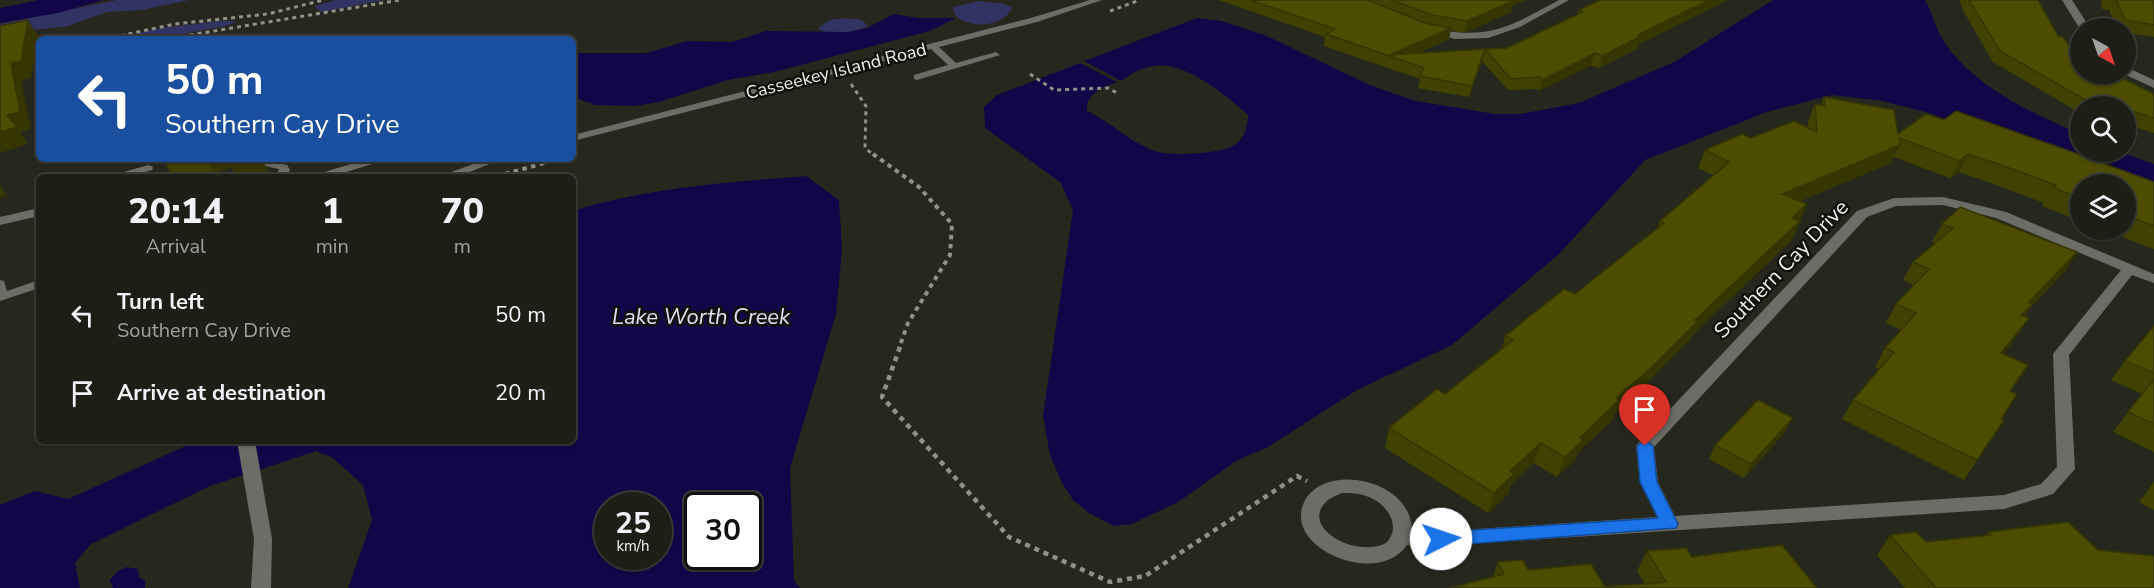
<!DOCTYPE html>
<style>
body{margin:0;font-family:"Nunito Sans",sans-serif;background:#2a2b23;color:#f1f3f6;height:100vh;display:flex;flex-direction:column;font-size:22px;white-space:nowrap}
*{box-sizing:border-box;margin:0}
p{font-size:20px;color:#a0a2a1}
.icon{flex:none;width:33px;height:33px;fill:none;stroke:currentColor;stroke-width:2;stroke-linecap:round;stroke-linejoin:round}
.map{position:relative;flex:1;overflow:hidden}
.panel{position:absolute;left:36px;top:174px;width:540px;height:270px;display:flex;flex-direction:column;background:#1d1e16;border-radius:9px;box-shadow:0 2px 4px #0004,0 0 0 2px #3b3c35}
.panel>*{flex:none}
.hud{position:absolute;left:36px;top:36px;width:540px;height:126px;border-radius:9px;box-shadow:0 2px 4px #0004,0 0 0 2px #3b3c35;background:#1a4fa0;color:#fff;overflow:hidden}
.needle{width:39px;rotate:140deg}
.buttons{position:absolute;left:2070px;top:18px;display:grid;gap:12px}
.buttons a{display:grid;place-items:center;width:66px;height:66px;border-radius:50%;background:#1d1e16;box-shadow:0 2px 4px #0004,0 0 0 2px #3b3c35;font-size:30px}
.speed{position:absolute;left:594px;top:492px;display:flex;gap:12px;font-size:30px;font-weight:700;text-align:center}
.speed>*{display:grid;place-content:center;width:78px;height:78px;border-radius:50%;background:#1d1e16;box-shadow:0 2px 4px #0004,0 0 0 2px #3b3c35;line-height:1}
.speed small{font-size:15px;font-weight:400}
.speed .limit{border:3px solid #111;border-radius:9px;background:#fff;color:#111}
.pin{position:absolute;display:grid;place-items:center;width:51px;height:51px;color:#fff;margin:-62px -26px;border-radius:50% 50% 50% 0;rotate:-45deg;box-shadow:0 0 6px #0007}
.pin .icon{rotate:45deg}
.me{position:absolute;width:66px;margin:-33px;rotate:86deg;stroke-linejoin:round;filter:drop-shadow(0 0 4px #0008)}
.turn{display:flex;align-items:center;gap:21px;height:126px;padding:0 30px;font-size:27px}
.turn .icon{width:78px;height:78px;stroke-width:2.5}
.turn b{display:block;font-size:42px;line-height:51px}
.eta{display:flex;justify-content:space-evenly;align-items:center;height:102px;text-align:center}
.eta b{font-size:36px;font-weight:800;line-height:42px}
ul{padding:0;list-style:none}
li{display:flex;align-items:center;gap:18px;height:78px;padding:0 30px}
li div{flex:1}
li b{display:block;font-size:22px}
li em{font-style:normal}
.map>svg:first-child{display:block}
.green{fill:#313362}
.water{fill:#130648;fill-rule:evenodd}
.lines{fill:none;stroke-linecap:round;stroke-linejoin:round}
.path-far2{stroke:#909188;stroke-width:3;stroke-dasharray:4 4;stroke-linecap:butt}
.path-far1{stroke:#909188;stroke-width:4;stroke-dasharray:4.5 4.5;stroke-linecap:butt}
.path{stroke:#909188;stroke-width:4.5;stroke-dasharray:5 5;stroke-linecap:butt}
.lane{fill:#6c6d67;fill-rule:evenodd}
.street{fill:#6c6d67;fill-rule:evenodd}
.wall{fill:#414201}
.shaded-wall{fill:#353601}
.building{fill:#4c4d01;stroke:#353601;stroke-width:1.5}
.route{fill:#1a73e8;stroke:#114b97;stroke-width:1.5}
.labels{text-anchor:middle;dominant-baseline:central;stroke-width:5;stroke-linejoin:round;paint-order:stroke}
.far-street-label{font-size:18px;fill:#efefe8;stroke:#10100b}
.street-label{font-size:21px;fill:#efefe8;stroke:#10100b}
.water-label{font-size:22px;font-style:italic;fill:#dde0f4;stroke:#10100b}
</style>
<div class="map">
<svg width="2154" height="588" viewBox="0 0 2154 588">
<rect width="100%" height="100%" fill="#27281d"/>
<!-- green -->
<path class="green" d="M 117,0 L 189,0 L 142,10 L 107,12 L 68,26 L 0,34 L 0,24 Z
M 336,0 L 384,0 L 321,12 L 314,6 Z
M 979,1 L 1004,4 L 1012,8 C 1000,33 952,27 953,7 Z
M 845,18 L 862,20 L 868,26 C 856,32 827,38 818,28 L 830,20 Z
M 219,21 L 236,21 L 226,26 L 154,39 L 111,39 L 161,28 Z"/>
<!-- water -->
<path class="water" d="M 39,0 L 104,0 L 58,13 L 0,23 L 0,8 Z
M 1773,0 L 1925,0 C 1933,14 1937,33 1947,46 C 1978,89 2034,114 2080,134 L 2080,152 L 2120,152 L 2154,164 L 2154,196 L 1929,113 L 1883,101 L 1832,95 L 1767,112 L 1645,160 L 1560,253 L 1452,345 L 1357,390 L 1268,447 L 1236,461 L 1178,502 L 1132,524 L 1114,526 L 1089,513 L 1073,500 L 1062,483 L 1050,455 L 1043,416 L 1073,210 L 1060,182 L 985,128 L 984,107 L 997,95 L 1080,63 L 1117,82 C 1103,87 1086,93 1087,111 C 1110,121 1137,148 1159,152 C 1175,156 1222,154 1236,144 C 1245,137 1248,126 1248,115 C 1227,96 1185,61 1155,66 C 1142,67 1131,74 1121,81 L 1084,61 L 1197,18 L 1222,21 L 1267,36 L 1372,86 L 1416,101 L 1495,114 L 1520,114 L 1579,103 L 1674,62 Z
M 894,14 L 918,18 L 956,18 L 930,31 L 774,72 L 728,80 L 659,102 L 634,106 L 595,105 L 573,97 L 573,53 L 647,53 L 687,41 L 732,42 L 766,31 L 848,32 L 867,28 Z
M 806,176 L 839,200 L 842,249 L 836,314 L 790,468 L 794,581 L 800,588 L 348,588 L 372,520 L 363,485 L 333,458 L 316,451 L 210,486 L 91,544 L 75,563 L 80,588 L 0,588 L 0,505 L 35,491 L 68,499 L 197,441 L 573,441 L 573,211 C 647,188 729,182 806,176 ZM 608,506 L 658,506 L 658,556 L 608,556 ZM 698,506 L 748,506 L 748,556 L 698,556 Z
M 127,567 L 138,569 L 139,577 L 145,581 L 145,588 L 113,588 L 110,580 L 118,571 Z"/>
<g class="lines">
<!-- path-far2 -->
<path class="path-far2" d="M 1110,11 L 1140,0
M 105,39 L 175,24 L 268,14 L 323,0
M 166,39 L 400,0
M 1030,74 L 1054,90 L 1108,88 L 1119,94
M 851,84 L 866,106 L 865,148 L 875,156"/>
<!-- path-far1 -->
<path class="path-far1" d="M 873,154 L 919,187 L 952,224 L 950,255 L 908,323 L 899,348
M 505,174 L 559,159"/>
<!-- path -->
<path class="path" d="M 900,347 L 882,397 L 1009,537 L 1110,582 L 1145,576 L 1297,476 L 1307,481"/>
<!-- lane -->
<path class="lane" d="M 1090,0 L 1102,0 L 1037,22 L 939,47 L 956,63 L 996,52 L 1000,55 L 917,80 L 914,79 L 914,75 L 948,65 L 931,49 L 573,141 L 573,135 L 1031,18 Z
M 1559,0 L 1569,0 L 1520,27 L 1488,38 L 1455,39 L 1430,32 L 1434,29 C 1492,40 1510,26 1559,0 Z
M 367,159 L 383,159 L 382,161 L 330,177 L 314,177 L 315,175 Z
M 487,159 L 502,159 L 457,177 L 442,177 L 443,175 Z
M 264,160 L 287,165 L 290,170 L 286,177 L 276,177 L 279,169 L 260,165 L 259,163 L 260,161 Z
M 148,165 L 152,166 L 153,168 L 152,170 L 129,177 L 113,177 L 114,175 Z
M 236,170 L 241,173 L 237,177 L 225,177 Z
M 0,280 L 4,281 L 7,291 L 39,280 L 39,288 L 0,301 Z"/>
<!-- street -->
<path class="street" d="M 2062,0 L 2072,0 L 2090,28 L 2080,29 Z
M 2126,67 L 2154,80 L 2154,88 L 2124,74 Z
M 1943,197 L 2006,212 L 2154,274 L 2154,283 L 2132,275 L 2069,355 L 2075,469 L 2053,494 L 2004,509 L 1418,547 L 1407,545 C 1380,586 1290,552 1302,508 C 1315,460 1412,476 1412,531 L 1418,533 L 1657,517 L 1640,482 L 1636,446 L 1639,442 L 1857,211 L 1894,198 ZM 1943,205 L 1996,218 L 2121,270 L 2053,354 L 2057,467 L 2041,484 L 2004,495 L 1675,516 L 1658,482 L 1654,447 L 1867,217 L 1896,206 ZM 1342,493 C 1350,493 1359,493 1366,496 C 1386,502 1403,526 1386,543 C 1355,559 1300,527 1326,502 C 1330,498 1337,495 1342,493 Z
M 39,208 L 39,216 L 0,225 L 0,217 Z
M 237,441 L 255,441 L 272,539 L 271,588 L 251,588 L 254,539 Z"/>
</g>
<!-- wall -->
<path class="wall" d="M 1219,0 L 1526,0 L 1512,6 L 1511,12 L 1464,33 L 1451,30 L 1449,39 L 1418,53 L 1485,49 L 1482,61 L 1469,97 L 1418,88 L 1420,79 L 1324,46 L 1325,37 Z
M 1600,0 L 1728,0 L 1639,44 L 1638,48 L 1599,68 L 1591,65 L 1539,91 L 1537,89 L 1508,90 L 1482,61 L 1485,49 L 1507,48 L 1577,15 L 1579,10 Z
M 1959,0 L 2038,0 L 2058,36 L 2074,52 L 2154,94 L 2154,133 L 2126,124 L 2126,106 L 2080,106 L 2080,113 L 1993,62 L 1964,12 Z
M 2101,0 L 2154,0 L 2154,37 L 2126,33 L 2126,28 L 2117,28 L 2109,10 L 2102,9 Z
M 1824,97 L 1898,134 L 1944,120 L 2154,182 L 2154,249 L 2104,230 L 2126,230 L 2126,184 L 2080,184 L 2080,221 L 2042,206 L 2044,203 L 1991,183 L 1959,172 L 1950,178 L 1894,157 L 1891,163 L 1800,201 L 1800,221 L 1792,240 L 1693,334 L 1690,340 L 1642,388 L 1615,413 L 1612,420 L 1578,452 L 1575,460 L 1557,477 L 1534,463 L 1511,484 L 1508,494 L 1488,513 L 1385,448 L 1389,428 L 1445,394 L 1502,350 L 1505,336 L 1575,294 L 1658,228 L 1660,221 L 1713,175 L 1698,168 L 1705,150 L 1751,138 L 1808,128 L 1808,121 L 1815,104 L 1821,105 Z
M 163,159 L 262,159 L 268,173 L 254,177 L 237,177 L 232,167 L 214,173 L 173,177 Z
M 1942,224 L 2065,271 L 2030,308 L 2025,316 L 2016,337 L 2003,354 L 2010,391 L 2001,419 L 2004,420 L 1964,480 L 1842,419 L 1853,400 L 1879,369 L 1875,367 L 1885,348 L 1901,330 L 1886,323 L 1896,304 L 1914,285 L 1903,280 L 1913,262 L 1935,244 L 1932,242 Z
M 2154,326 L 2154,452 L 2113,432 L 2142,394 L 2111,380 L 2125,361 Z
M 1785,432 L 1744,478 L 1709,459 L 1715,445 Z
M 2154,482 L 2154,510 L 2139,502 Z
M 1988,532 L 2098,550 L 2154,588 L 1905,588 L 1877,555 L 1890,535 L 1926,542 L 1985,536 Z
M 1647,551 L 1692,557 L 1817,588 L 1450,588 L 1493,577 L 1498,562 L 1605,587 L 1645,584 L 1637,571 Z"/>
<!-- shaded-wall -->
<path class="shaded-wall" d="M 1507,0 L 1526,0 L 1512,6 L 1511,12 L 1464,33 L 1467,21 Z
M 1709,0 L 1728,0 L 1639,44 L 1638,48 L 1599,68 L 1602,56 L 1638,35 Z
M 28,20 L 38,36 L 31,78 L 21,80 L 31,129 L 20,132 L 28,144 L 0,153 L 0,132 L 7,115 L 11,63 Z
M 1451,28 L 1449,39 L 1402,61 L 1390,55 Z
M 1485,49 L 1482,61 L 1469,97 L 1472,86 Z
M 1595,53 L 1591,65 L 1539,91 L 1542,80 Z
M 1900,145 L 1891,163 L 1774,212 L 1782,194 Z
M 1968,154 L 1959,172 L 1950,178 L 1960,161 Z
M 206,159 L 231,159 L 233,163 L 249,159 L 262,159 L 268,173 L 254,177 L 237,177 L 232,167 L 214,173 Z
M 0,184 L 7,195 L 0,198 Z
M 1807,204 L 1799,223 L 1792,218 Z
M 1800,221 L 1792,240 L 1693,334 L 1690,340 L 1642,388 L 1615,413 L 1612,420 L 1578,452 L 1575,460 L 1557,477 L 1565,457 L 1580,438 L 1616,398 L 1695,320 Z
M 2077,252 L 2065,271 L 2030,308 L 2021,323 L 2009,334 L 2029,302 Z
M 2029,318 L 2016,337 L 1989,373 L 2001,353 Z
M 1793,418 L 1785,432 L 1744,478 L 1751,464 Z
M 1541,443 L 1534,463 L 1511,484 L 1508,494 L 1488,513 L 1494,493 L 1510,471 Z"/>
<!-- building -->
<path class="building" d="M 1250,0 L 1368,0 L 1425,23 L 1451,28 L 1390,55 L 1485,49 L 1472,86 L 1420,76 L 1424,68 L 1326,34 L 1335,29 Z
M 1392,0 L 1512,0 L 1513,1 L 1467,21 L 1432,15 Z
M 1600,0 L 1709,0 L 1638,35 L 1641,36 L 1602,56 L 1595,53 L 1542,80 L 1540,77 L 1511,79 L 1485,49 L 1507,48 L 1583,12 L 1579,10 Z
M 1969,0 L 2038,0 L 2058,36 L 2063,37 L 2074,52 L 2080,55 L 2080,74 L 2114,74 L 2154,94 L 2154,118 L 2129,110 L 2126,112 L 2126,106 L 2101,106 L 2091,103 L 2000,51 Z
M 2116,0 L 2154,0 L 2154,25 L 2125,20 Z
M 28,20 L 21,61 L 11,63 L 20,112 L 7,115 L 17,127 L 0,132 L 0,26 Z
M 1824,97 L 1894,110 L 1898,134 L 1926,114 L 1944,120 L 1956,111 L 2078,154 L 2154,182 L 2154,226 L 2126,215 L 2126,184 L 2080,184 L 2080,198 L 2053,188 L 2056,185 L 2001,165 L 1968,154 L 1960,161 L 1899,138 L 1900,145 L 1782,194 L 1807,204 L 1792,218 L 1800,221 L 1695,320 L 1698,321 L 1650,369 L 1616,398 L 1619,400 L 1580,438 L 1583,440 L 1565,457 L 1541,443 L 1510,471 L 1514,474 L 1494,493 L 1389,428 L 1437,389 L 1445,394 L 1513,340 L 1505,336 L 1564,289 L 1575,294 L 1664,223 L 1660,221 L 1729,162 L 1705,150 L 1742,134 L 1751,138 L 1794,121 L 1817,132 L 1815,104 L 1825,106 Z
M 233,159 L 249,159 L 230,164 Z
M 1960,207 L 2077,252 L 2029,302 L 2033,304 L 2021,315 L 2029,318 L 2001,353 L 2028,365 L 2010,391 L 2017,394 L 2001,419 L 2004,420 L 1977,460 L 1853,400 L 1894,352 L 1885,348 L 1916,313 L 1896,304 L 1929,269 L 1913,262 L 1953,228 L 1942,224 Z
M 2154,326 L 2154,373 L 2125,361 Z
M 2154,379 L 2154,424 L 2128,412 Z
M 1758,400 L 1793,418 L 1751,464 L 1715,445 Z
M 2068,522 L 2098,550 L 2154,556 L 2154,588 L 1936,588 L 1890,535 L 1916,532 L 1926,542 L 1991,535 L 1988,532 Z
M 1782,545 L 1817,588 L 1450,588 L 1504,574 L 1498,562 L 1523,560 L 1528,570 L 1591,564 L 1605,587 L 1666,582 L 1647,551 L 1686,548 L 1692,557 Z"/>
<!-- route -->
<path class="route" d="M 1645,440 L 1653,446 L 1657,482 L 1678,524 L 1676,528 L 1441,546 L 1435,544 L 1432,539 L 1435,534 L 1441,532 L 1658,518 L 1640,482 L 1637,446 Z"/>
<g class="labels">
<!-- far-street labels -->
<g class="far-street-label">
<text transform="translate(836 71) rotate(-14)">Casseekey Island Road</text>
</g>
<!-- street labels -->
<g class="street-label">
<text transform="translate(1781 269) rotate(-46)">Southern Cay Drive</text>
</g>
<!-- water labels -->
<g class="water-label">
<text x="701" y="317">Lake Worth Creek</text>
</g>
</g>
</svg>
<div class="buttons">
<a><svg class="needle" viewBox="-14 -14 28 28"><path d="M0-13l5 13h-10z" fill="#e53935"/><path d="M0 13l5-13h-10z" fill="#a0a2a1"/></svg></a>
<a><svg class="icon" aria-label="search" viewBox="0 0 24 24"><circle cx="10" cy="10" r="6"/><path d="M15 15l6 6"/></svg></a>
<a><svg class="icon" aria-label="layers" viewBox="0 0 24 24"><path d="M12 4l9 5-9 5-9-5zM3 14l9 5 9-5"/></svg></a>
</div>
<div class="speed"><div>25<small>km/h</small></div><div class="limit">30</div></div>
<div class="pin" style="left:1645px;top:446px;background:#d93025"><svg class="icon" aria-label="arrive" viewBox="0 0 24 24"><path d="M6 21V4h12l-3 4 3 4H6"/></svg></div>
<svg class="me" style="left:1441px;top:539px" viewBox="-20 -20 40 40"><circle r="19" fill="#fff"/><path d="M0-13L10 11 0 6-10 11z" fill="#1a73e8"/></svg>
<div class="hud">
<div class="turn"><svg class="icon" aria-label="left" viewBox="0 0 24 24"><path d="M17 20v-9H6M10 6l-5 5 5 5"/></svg><div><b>50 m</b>Southern Cay Drive</div></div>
</div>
<section class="panel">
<div class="eta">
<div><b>20:14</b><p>Arrival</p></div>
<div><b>1</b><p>min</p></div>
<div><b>70</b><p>m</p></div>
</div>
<ul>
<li><svg class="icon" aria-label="left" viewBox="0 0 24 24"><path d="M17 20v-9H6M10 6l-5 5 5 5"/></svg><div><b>Turn left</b><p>Southern Cay Drive</p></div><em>50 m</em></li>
<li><svg class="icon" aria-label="arrive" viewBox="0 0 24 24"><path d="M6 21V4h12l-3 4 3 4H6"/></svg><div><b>Arrive at destination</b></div><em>20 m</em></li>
</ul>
</section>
</div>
